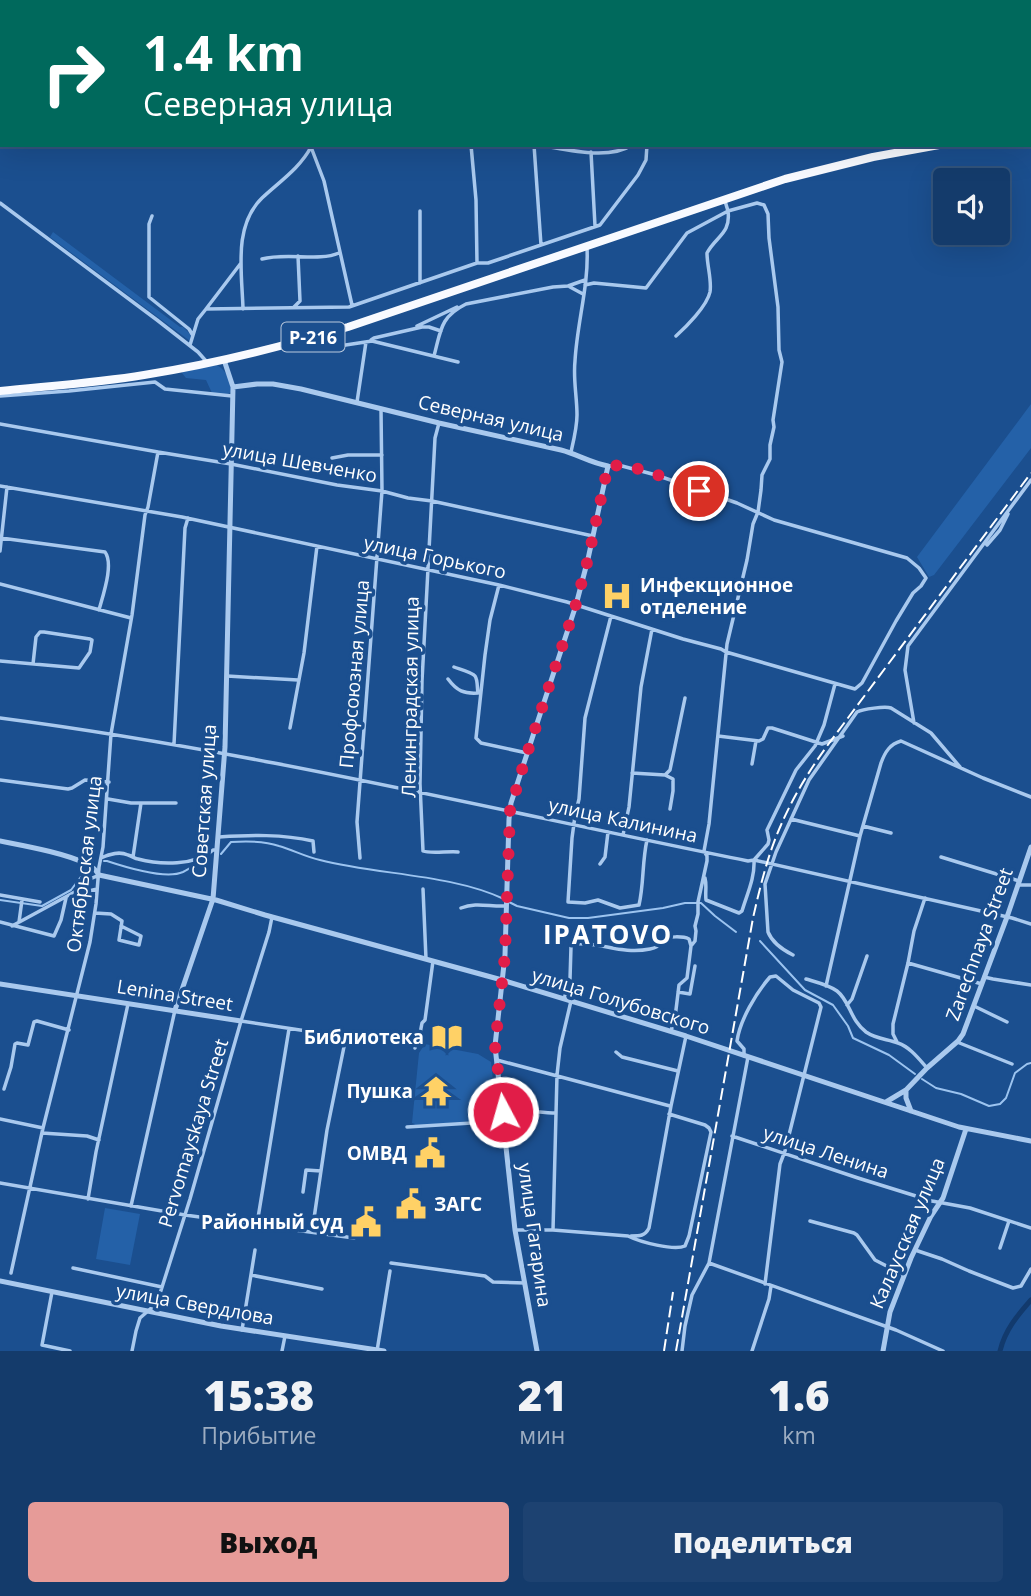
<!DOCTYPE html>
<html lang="ru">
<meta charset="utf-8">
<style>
body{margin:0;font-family:"Open Sans",sans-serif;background:#1d4271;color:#f1f3f6;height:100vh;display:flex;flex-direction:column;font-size:26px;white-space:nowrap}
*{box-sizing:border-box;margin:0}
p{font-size:23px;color:#9dadc1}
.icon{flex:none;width:38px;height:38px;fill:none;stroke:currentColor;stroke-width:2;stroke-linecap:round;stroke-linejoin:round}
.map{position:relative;height:1351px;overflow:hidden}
.details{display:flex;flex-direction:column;background:#143b6b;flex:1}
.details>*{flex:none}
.top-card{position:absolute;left:0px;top:0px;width:1032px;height:147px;box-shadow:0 7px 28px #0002,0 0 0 2px #33557e;background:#00695c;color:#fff;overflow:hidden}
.fabs{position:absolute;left:933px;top:168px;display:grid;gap:14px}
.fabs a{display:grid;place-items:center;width:77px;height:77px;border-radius:7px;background:#143b6b;box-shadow:0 7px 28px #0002,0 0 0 2px #33557e;font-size:35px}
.pin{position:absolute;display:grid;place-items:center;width:60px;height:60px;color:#fff;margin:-30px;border:4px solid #fff;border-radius:50%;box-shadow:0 2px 7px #0007}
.me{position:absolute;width:77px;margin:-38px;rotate:354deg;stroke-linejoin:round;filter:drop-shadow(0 0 5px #0008)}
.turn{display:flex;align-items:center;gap:24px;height:147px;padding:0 28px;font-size:32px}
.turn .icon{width:91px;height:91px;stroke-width:2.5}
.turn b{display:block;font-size:49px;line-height:60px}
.eta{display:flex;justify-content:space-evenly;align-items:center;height:119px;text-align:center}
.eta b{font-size:42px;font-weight:800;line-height:49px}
.button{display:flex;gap:14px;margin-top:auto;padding:14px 28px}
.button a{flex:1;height:80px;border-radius:7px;background:#e69b98;color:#111;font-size:28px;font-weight:800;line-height:80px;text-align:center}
.button a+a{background:#1d4271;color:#f1f3f6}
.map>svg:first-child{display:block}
.green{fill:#2461a8}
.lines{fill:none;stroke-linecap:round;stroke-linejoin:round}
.stream{stroke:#9cc4f0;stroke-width:2}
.river{stroke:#123a6d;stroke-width:5}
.minor{stroke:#a9c9ee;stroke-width:3.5}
.tertiary{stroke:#a9c9ee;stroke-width:5}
.trunk{stroke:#f8faff;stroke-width:8}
.rail{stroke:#fff;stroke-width:2;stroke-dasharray:12 5;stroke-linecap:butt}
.route{stroke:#e11d48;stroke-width:12;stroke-dasharray:0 21.6}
.labels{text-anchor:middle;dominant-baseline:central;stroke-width:7;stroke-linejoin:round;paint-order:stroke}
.shield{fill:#1b4f8f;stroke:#bbcadd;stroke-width:2}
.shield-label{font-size:18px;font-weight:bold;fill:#fff}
.street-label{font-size:19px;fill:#fff;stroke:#1b4f8f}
.poi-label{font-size:19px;font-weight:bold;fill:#fff;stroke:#1b4f8f;text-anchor:end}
.district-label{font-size:26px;font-weight:bold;letter-spacing:2px;fill:#fff;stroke:#1b4f8f}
</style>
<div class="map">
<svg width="1031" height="1351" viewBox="0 0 1031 1351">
<rect width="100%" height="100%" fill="#1b4f8f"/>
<!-- green -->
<path class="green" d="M 53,232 L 180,327 L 183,327 L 191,335 L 190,341 L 50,237 Z
M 217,365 C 227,371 231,381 231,392 L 228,394 L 212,393 L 206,380 L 186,378 L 182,373 L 183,371 Z
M 1031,404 L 1031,448 L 934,575 L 929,577 L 917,557 Z
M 425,1044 L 478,1054 L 491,1062 L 497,1116 L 495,1119 L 413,1126 L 415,1124 L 412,1123 L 419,1053 Z
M 105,1208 L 140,1214 L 130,1265 L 96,1259 Z"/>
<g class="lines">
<!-- stream -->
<path class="stream" d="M 221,854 L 231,842 C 246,841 265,841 279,846 C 293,850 306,857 320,860 C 378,875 451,874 504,899
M 104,861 L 107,861 C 125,867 165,880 183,872 C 191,868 198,863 207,858
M 0,900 L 42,906 L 71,890 L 86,870
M 509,902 L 517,906 L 569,918 L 588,918 L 663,908 L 685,903 L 701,903 L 715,916 L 736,932
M 760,941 L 805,990 L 833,1005 L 848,1026 L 853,1038 L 889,1055 L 915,1074
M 922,1079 L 936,1088 L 961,1094 L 989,1106 L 1000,1104 L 1006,1098 L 1015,1073 L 1027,1064 L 1031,1063"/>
<!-- river -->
<path class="river" d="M 1000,1351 C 1005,1330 1017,1316 1031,1300"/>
<!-- minor -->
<path class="minor" d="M 471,145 L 476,200 L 477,263
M 534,145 L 541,245
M 538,145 C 565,149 608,161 632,145
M 591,152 L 595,226
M 0,203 L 157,320 L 198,352 L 206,361
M 420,211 L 420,283
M 152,216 L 149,224 L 149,297 L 189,329 L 192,334
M 262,259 C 287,252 318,262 339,253
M 585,285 L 594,283 L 646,288 L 687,233 L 728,211 C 731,234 716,236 707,253 C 707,266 712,280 710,292 C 707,306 686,327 676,336
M 570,287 L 583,294
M 294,307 L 300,301 L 298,256
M 206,309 L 241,263
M 243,309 C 242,272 233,226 262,198 C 279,182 300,168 311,147 L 324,181 L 352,305
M 417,326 L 457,307
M 371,340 L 374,338 L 422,327 L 429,327 L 441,331
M 190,345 L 198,319 L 206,309 L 349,307 L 477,263 L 488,263 L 600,225 L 638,175 L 646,160 L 647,145
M 339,346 L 372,341 L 458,362
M 434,356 C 441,330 440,317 466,304 L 553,287 L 568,286 L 585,280
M 0,396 L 69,391 L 155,382 L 165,389 L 232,396
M 357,402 L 366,342
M 439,423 L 435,438 L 422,681 L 420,784 L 423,851 C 430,854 448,851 458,852
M 0,424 L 158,452 L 231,464 L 337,485 L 382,491 L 408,498 L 432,501 L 593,536
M 571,452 C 574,439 577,427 577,415 C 577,397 573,379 575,361 C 577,323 589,285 587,248
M 332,458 L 348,455 L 382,455
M 0,486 L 182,517 L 499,585 L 567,602 L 683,639 L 721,649 L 726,652 L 855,689 L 862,683 L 896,621 L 913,593 L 921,586 L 926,578 L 919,568 L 907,558 L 774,520 L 737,503 L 656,475 L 622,466 L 608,466
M 1,538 L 105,552 C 114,564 103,595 99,610
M 987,545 L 1000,530 L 1008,514
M 0,551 L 7,487
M 0,584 L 131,618
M 499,585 L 490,620 L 485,655 L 476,738 L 481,743 L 527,753
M 611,616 L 585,718 L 579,799 L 575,816 L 572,838 L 568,902 L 585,903 L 598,900 L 620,908 L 639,905 C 644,884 642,862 647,840
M 0,661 L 79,668 L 90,652 L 92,640 L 90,639 L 44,632 L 40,632 L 36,637 L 33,664
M 454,667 C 459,669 472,672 475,676 C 478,680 477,689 478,693
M 227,676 L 298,680
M 448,679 C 457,691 464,694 478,693
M 0,718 C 252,751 499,811 748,861 L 754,860 L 1012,918 L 1031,924
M 914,723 L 905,670 L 908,646 L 1031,480
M 290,728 L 304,653 L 317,546
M 718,736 L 759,741 L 763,739 L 768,728 L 772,728 L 822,744 L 843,736
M 174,744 L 185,528 L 188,518
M 752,764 L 756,741
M 632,773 L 665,775 L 670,770 L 685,698
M 665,775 L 673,779 L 673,791 L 670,809
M 0,780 L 68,789 L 72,788 L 85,780 L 109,782
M 108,799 L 131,803 L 176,803
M 791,819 L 860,836
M 863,826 L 891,833
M 623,835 L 629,807 L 641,687 L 652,629
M 219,837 C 251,835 282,834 313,841 L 314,852
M 133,857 L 141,803
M 941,857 L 1019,881
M 101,858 C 110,854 119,851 128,855 C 132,856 135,859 138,859 C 160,865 195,866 213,850 L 216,850
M 360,858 L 357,822 L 382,491 L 381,409
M 600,864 L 605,857 L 608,832
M 705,878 C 707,885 705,893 706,900 L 739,913 L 742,911 C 747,894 755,878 754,860 L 768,844 L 769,840 L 767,830 L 796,770 L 815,746 L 824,725 L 835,684
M 1019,885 L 1031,885
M 82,888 L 89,891 L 97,889
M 423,889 L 426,959
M 0,895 L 40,902
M 461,908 C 476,902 490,907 506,906
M 95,913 L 111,914 L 122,921 L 119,940 L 139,945 L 141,936 L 121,926
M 0,922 L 54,936 L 61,920 L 66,898
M 19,922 L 22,900
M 12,926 L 82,888 L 88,880 L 99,875
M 793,955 C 783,950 772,942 768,932 L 765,884 L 776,852 L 809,780 L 857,712 C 863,709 885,706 891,708 L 931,733 L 960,767
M 908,963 L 982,984
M 984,977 L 993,979 L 1031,985
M 806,979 C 816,982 829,985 837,991 C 850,1001 850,1020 866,1032 C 876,1039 887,1039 898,1043 C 910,1047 919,1059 927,1068
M 826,986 L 860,836 L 881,763 C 885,752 890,744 901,741 L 983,778 L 1031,797
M 678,992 L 690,994 L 695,966
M 564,999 L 570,979 L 571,947 L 573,944 C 600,941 620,955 650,949 C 660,947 657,945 662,940 C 668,936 683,936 689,939 L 691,946
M 847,1005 L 852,999 L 867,956
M 974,1006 L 1007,1022
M 241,1021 L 346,1037 L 327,1130 L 312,1232
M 671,1031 L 675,1018 L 679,985 L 687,978 L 691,946 L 695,941 L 696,931 L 695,926 L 698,914 L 698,902 L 707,861 L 707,856 L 704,851 L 709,824 L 727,644 L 747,560 L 753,524 L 758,512 L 761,490 L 762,475 L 770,459 L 770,445 L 774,427 L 773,420 L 782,362 L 779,350 L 778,307 L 769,238 L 768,214 L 764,205 L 757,203 L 728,211 L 725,201
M 897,1042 L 893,1034 L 893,1024 L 908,963 L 914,931 L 925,898
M 957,1042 L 1012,1064
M 415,1048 L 416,1043 L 419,1039 L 422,1023 L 425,1020 L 433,961
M 616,1052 L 622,1057 L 678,1071
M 744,1056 L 744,1049 L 737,1041 C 740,1020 756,993 770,977 L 776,976 L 793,990 L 819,1003 L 821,1007 L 785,1151 L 780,1164 L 765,1284
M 497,1060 L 670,1106
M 4,1089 L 11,1067 L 15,1044 L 17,1043 L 28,1045 L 34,1022 L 37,1021 L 69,1030
M 503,1112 C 520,1108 538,1113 556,1113
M 0,1119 L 43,1128
M 407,1127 L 504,1121
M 42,1133 L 87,1136 L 99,1140
M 732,1136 L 858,1178 L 932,1201 L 970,1208 L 1031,1228
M 0,1183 L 185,1215 L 354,1238
M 303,1192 L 306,1170 L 321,1171
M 88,1199 L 96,1152 L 128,1004
M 131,1206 L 175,1010
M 810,1221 L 854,1233 L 857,1235 L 875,1260 L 904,1275
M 257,1224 L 289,1029
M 515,1230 L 553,1230 L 628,1236 C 640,1242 674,1251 685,1246 L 689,1236 L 711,1132 L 709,1128 L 705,1125 L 669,1114
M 553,1230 L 557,1075 L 560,1048 L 571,1001
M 631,1236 C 640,1236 645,1236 649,1228 L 671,1106 L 686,1036
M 1000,1248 L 1009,1221
M 915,1250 L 942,1259 L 969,1271 L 1013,1288 L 1021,1286 L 1031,1269
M 391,1263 L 485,1276 L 493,1282 L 525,1283
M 709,1263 L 896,1330 L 943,1351
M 73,1268 L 162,1287
M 11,1273 L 43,1128 L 90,942 L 96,904 L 99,867 L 103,847 L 111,734 L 132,615 L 145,515 L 148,507 L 158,452
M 251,1275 L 322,1289
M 52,1292 L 42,1345 L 70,1351
M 242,1330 L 255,1250
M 132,1351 L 136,1331 L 140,1318 L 157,1303 L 190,1199 L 241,1021 L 269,932 L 272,917
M 282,1351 L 285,1336
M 377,1351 L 390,1271
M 682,1351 L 685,1326 L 692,1295 L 709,1263 L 748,1057
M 752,1351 L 769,1299 L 771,1286"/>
<!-- tertiary -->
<path class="tertiary" d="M 233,387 L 257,384 L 273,384 L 301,389 L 439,423 L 561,450 C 577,454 591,463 608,466 L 588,559 L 576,605 L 524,763 L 511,803 L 509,819 L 505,955 L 495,1046 L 515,1230 L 537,1351
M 0,841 C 25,846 65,853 87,864 C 93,867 96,870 99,875 L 216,900 L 265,915 L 502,980 L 686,1036 L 959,1127 L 1031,1141
M 0,984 L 241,1021
M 175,1010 L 213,899 L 225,747 L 233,387 L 224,360
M 906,1090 L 906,1098 L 911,1111
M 886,1102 L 906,1090 L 927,1068 L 958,1041 L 963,1034 L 1007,917 L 1031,847
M 0,1281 L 221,1326 L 384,1351
M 883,1351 L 890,1312 L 911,1258 L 931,1216 L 943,1198 L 966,1129"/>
<!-- trunk -->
<path class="trunk" d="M 0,391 C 48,386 96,383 144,375 C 213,364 281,347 348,327 L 785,179 L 873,157 L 939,145"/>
<!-- rail -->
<path class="rail" d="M 664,1351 L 673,1292
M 676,1351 L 753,918 C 760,887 768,854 781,825 C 793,797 809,771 827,746 L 1031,473"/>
</g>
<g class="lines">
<!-- route -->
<path class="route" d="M 503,1112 L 495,1046 L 505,955 L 510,811 L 524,763 L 576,604 L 588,559 L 608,466 C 634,462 674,482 699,491"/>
</g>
<!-- icons -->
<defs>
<g id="hospital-bare" transform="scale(2.415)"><path d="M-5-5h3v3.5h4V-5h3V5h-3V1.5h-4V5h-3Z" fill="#ffd166" stroke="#1b4f8f" stroke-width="2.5" paint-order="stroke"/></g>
<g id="library-bare" transform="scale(2.415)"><path d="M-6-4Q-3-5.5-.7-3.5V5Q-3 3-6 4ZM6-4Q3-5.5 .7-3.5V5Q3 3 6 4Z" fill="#ffd166" stroke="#1b4f8f" stroke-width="2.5" paint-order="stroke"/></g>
<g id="temple-bare" transform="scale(2.415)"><path d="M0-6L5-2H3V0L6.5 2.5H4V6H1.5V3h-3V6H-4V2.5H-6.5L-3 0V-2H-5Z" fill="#ffd166" stroke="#1b4f8f" stroke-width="2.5" paint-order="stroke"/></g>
<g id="civic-bare" transform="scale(2.415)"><path d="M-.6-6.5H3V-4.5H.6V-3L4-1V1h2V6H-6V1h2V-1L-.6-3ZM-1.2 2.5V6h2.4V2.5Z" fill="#ffd166" stroke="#1b4f8f" stroke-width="2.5" paint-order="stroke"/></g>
</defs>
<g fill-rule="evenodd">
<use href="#hospital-bare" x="617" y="596"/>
<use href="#library-bare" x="447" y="1037"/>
<use href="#temple-bare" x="436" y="1091"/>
<use href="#civic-bare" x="430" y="1153"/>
<use href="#civic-bare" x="411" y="1204"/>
<use href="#civic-bare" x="366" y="1222"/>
</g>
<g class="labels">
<!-- shield labels -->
<rect class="shield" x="281.5" y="322.5" width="63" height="29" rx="5"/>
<g class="shield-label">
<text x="313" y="337">Р-216</text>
</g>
<!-- street labels -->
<g class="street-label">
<text transform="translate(491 418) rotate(13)">Северная улица</text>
<text transform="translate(300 462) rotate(10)">улица Шевченко</text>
<text transform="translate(435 557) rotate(12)">улица Горького</text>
<text transform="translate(354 674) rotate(-85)">Профсоюзная улица</text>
<text transform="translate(410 697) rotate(-89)">Ленинградская улица</text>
<text transform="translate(204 801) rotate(-86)">Советская улица</text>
<text transform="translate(623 820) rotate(12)">улица Калинина</text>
<text transform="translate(84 864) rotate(-83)">Октябрьская улица</text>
<text transform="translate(979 944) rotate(-70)">Zarechnaya Street</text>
<text transform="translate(175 995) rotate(9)">Lenina Street</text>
<text transform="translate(621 1001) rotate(17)">улица Голубовского</text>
<text transform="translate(193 1133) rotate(-73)">Pervomayskaya Street</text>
<text transform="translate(826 1152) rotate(18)">улица Ленина</text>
<text transform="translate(907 1233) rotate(-67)">Калаусская улица</text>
<text transform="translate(535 1235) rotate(82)">улица Гагарина</text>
<text transform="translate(195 1304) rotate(10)">улица Свердлова</text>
</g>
<!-- poi labels -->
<g class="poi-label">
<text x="640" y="585" text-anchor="start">Инфекционное<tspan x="640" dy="22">отделение</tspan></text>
<text x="424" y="1037">Библиотека</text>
<text x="413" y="1091">Пушка</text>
<text x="407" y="1153">ОМВД</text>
<text x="434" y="1204" text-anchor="start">ЗАГС</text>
<text x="343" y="1222">Районный суд</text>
</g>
<!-- district labels -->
<g class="district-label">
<text x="608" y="934">IPATOVO</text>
</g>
</g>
</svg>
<div class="fabs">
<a><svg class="icon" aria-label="sound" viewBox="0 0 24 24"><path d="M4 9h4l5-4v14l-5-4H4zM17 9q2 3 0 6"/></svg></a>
</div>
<div class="pin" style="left:699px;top:491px;background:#d93025"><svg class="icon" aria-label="arrive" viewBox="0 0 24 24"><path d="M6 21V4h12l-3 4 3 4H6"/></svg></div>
<svg class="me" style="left:503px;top:1112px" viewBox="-20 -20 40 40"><circle r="17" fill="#e11d48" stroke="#fff" stroke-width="3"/><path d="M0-11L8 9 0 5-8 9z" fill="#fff"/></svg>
<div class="top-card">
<div class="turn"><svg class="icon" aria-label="right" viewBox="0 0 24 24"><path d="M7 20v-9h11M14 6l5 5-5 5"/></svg><div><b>1.4 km</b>Северная улица</div></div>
</div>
</div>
<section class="details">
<div class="eta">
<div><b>15:38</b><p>Прибытие</p></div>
<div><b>21</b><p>мин</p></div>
<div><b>1.6</b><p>km</p></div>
</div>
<div class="button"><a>Выход</a><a>Поделиться</a></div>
</section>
